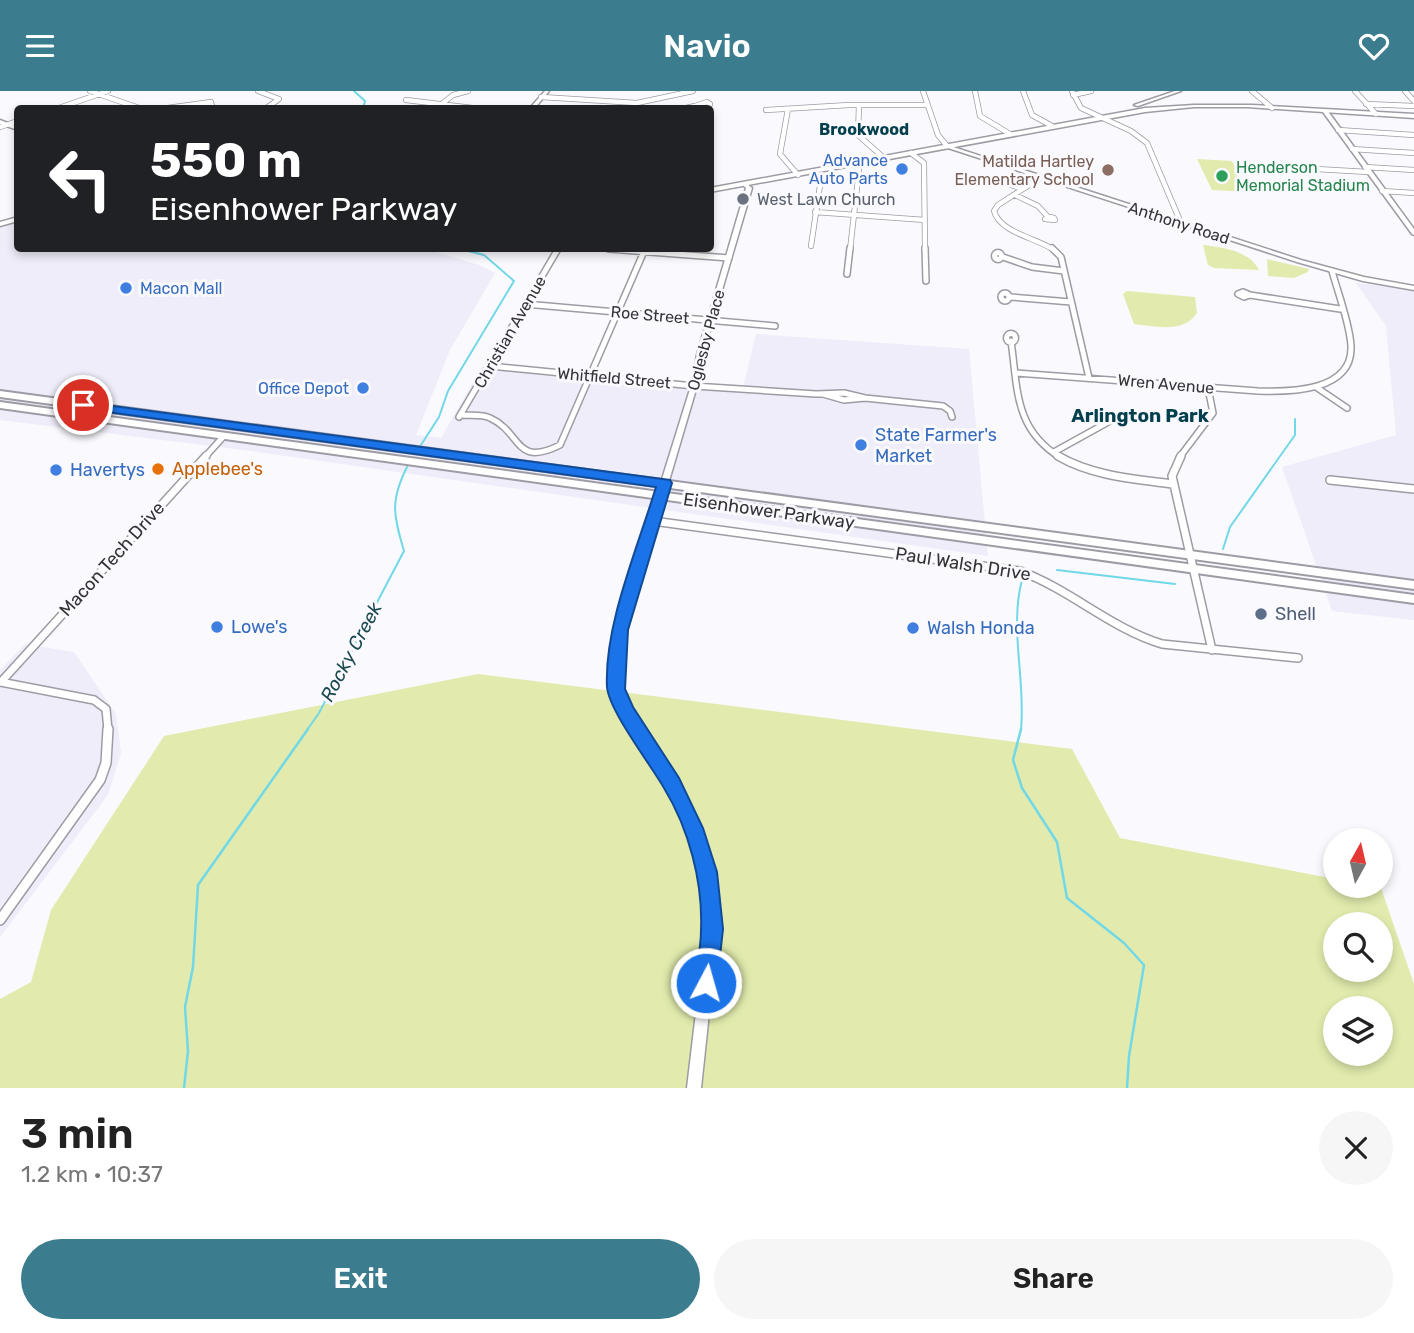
<!DOCTYPE html>
<meta charset="utf-8">
<style>
body{margin:0;font-family:Rubik,sans-serif;background:#f6f6f6;color:#222;height:100vh;display:flex;flex-direction:column;font-size:26px;white-space:nowrap}
*{box-sizing:border-box;margin:0}
p{font-size:23px;color:#767676}
.icon{flex:none;width:38px;height:38px;fill:none;stroke:currentColor;stroke-width:2;stroke-linecap:round;stroke-linejoin:round}
.map{position:relative;height:997px;overflow:hidden}
.side{display:flex;flex-direction:column;background:#fff;flex:1}
.side>*{flex:none}
.hud{position:absolute;left:14px;top:14px;width:700px;height:147px;border-radius:7px;box-shadow:0 4px 10px #0003;background:#202124;color:#fff;overflow:hidden}
.needle{width:46px;rotate:8deg}
.buttons{position:absolute;left:1323px;top:737px;display:grid;gap:14px}
.buttons a{display:grid;place-items:center;width:70px;height:70px;border-radius:50%;background:#fff;box-shadow:0 4px 10px #0003;font-size:35px}
.pin{position:absolute;display:grid;place-items:center;width:60px;height:60px;color:#fff;margin:-30px;border:4px solid #fff;border-radius:50%;box-shadow:0 2px 7px #0007}
.me{position:absolute;width:77px;margin:-38px;rotate:6deg;stroke-linejoin:round;filter:drop-shadow(0 0 5px #0008)}
.turn{display:flex;align-items:center;gap:24px;height:147px;padding:0 21px;font-size:32px}
.turn .icon{width:91px;height:91px;stroke-width:2.5}
.turn b{display:block;font-size:49px;line-height:60px}
.round{display:grid;place-items:center;flex:none;width:74px;height:74px;border-radius:37px;background:#f6f6f6}
.summary{display:flex;align-items:center;justify-content:space-between;height:119px;padding:0 21px}
h1{font-size:42px;font-weight:600;line-height:52px}
.cta{display:flex;gap:14px;margin-top:auto;padding:14px 21px}
.cta a{flex:1;height:80px;border-radius:42px;background:#3b7c8f;color:#fff;font-size:28px;font-weight:600;line-height:80px;text-align:center}
.cta a+a{background:#f6f6f6;color:#222}
header{display:flex;justify-content:space-between;align-items:center;height:91px;padding:0 21px;background:#3b7c8f;color:#fff;font-size:32px;font-weight:600}
.map>svg:first-child{display:block}
.built{fill:#eeedf9}
.green{fill:#e2ebad;fill-rule:evenodd}
.lines{fill:none;stroke-linecap:round;stroke-linejoin:round}
.stream-far1{stroke:#71d8e7;stroke-width:2}
.stream{stroke:#71d8e7;stroke-width:2.5}
.minor-far3-casing{stroke:#9d9ca4;stroke-width:6}
.minor-far2-casing{stroke:#9d9ca4;stroke-width:8}
.minor-far1-casing{stroke:#9d9ca4;stroke-width:10}
.minor-casing{stroke:#9d9ca4;stroke-width:12}
.tertiary-casing{stroke:#9d9ca4;stroke-width:3}
.secondary-casing{stroke:#9d9ca4;stroke-width:3}
.primary-casing{stroke:#9d9ca4;stroke-width:4}
.minor-far3{stroke:#fff;stroke-width:4.5}
.minor-far2{stroke:#fff;stroke-width:5}
.minor-far1{stroke:#fff;stroke-width:7}
.minor{stroke:#fff;stroke-width:9}
.tertiary{fill:#fff;fill-rule:evenodd}
.secondary{fill:#fff;fill-rule:evenodd}
.primary{fill:#fff;fill-rule:evenodd}
.route{fill:#1a73e8;stroke:#114b97;stroke-width:2}
.shop-dot{fill:#3f7fe0;stroke:#faf9fe;stroke-width:2.5}
.education-dot{fill:#8d6e63;stroke:#faf9fe;stroke-width:2.5}
.leisure-dot{fill:#2e9e5b;stroke:#faf9fe;stroke-width:2.5}
.worship-dot{fill:#6b7280;stroke:#faf9fe;stroke-width:2.5}
.food-dot{fill:#e8710a;stroke:#faf9fe;stroke-width:2.5}
.service-dot{fill:#5c6f8a;stroke:#faf9fe;stroke-width:2.5}
.labels{text-anchor:middle;dominant-baseline:central;stroke-width:6;stroke-linejoin:round;paint-order:stroke}
.far-neighbourhood-label{font-size:16px;font-weight:bold;fill:#033f4d;stroke:#faf9fe}
.far-shop-label{font-size:16px;fill:#366cbe;stroke:#faf9fe;text-anchor:end}
.far-education-label{font-size:16px;fill:#785e54;stroke:#faf9fe;text-anchor:end}
.far-leisure-label{font-size:16px;fill:#27864d;stroke:#faf9fe;text-anchor:start}
.far-worship-label{font-size:16px;fill:#5b616d;stroke:#faf9fe;text-anchor:start}
.far-street-label{font-size:16px;fill:#343437;stroke:#faf9fe}
.shop-label{font-size:18px;fill:#366cbe;stroke:#faf9fe;text-anchor:start}
.food-label{font-size:18px;fill:#c56008;stroke:#faf9fe;text-anchor:start}
.street-label{font-size:18px;fill:#343437;stroke:#faf9fe}
.service-label{font-size:18px;fill:#4e5e75;stroke:#faf9fe;text-anchor:start}
.neighbourhood-label{font-size:19px;font-weight:bold;fill:#033f4d;stroke:#faf9fe}
.water-label{font-size:19px;font-style:italic;fill:#1a4950;stroke:#faf9fe}
</style>
<header><svg class="icon" aria-label="menu" viewBox="0 0 24 24"><path d="M4 6h16M4 12h16M4 18h16"/></svg>Navio<svg class="icon" aria-label="heart" viewBox="0 0 24 24"><path d="M12 20l-8-8c-3-5 5-10 8-4 3-6 11-1 8 4z"/></svg></header>
<div class="map">
<svg width="1414" height="997" viewBox="0 0 1414 997">
<rect width="100%" height="100%" fill="#faf9fe"/>
<!-- built -->
<path class="built" d="M 17,131 L 18,158 L 426,158 L 479,174 L 495,182 L 450,259 L 416,344 L 441,347 L 481,277 L 742,300 L 756,243 L 969,258 L 988,465 L 251,360 L 0,329 L 0,136 Z
M 1356,192 L 1414,199 L 1414,529 L 1332,520 L 1282,376 L 1396,344 L 1386,235 Z
M 25,553 L 74,561 L 116,623 L 121,662 L 108,704 L 0,846 L 0,579 Z"/>
<!-- green -->
<path class="green" d="M 1197,68 L 1232,70 L 1249,101 L 1212,99 Z
M 1203,154 C 1222,156 1250,160 1259,179 L 1214,177 L 1208,174 Z
M 1267,168 L 1309,178 L 1308,181 L 1294,187 L 1268,185 Z
M 1127,200 L 1195,206 L 1197,222 C 1183,243 1155,235 1134,233 L 1123,203 Z
M 478,583 L 1072,658 L 1120,747 L 1335,788 L 1335,794 L 1381,797 L 1414,893 L 1414,997 L 0,997 L 0,908 L 31,891 L 51,819 L 164,645 ZM 1335,833 L 1381,833 L 1381,878 L 1335,878 ZM 1335,917 L 1381,917 L 1381,962 L 1335,962 Z"/>
<g class="lines">
<!-- stream-far1 -->
<path class="stream-far1" d="M 354,0 L 365,10 L 363,18
M 419,357 L 439,326 L 448,300 L 514,190 L 484,164 L 460,158
M 1223,458 L 1230,436 L 1295,344 L 1295,328
M 1057,479 L 1175,493
M 307,639 L 319,622 L 404,460 C 393,423 390,409 408,374
M 1021,639 C 1026,589 1009,538 1022,489"/>
<!-- stream -->
<path class="stream" d="M 1021,638 L 1013,669 L 1022,697 L 1057,751 L 1067,807 L 1124,852 L 1144,874 L 1129,965 L 1127,997
M 184,997 L 188,960 L 185,916 L 193,876 L 198,794 L 308,638"/>
<!-- minor-far3 casing -->
<g class="minor-far3-casing">
<path id="minor-far3" d="M 90,0 L 142,18
M 258,0 L 279,8 L 265,18
M 923,0 L 938,44 L 947,55
M 975,0 L 980,25 L 1010,43
M 1023,0 L 1032,24 L 1052,35
M 1072,0 L 1081,17 L 1131,40 L 1147,52 L 1181,132
M 1252,0 L 1272,17
M 1355,0 L 1376,23
M 1405,0 L 1414,10
M 1073,4 L 1091,0
M 541,6 L 637,12 L 693,0
M 406,9 L 481,18
M 443,12 L 453,4 L 468,0
M 1366,13 L 1414,15
M 859,14 L 858,44 L 884,67
M 56,18 L 108,0
M 160,18 L 211,11 L 212,15 L 195,18
M 681,18 L 695,15
M 701,18 L 695,15 L 707,11 L 710,13 L 708,18
M 788,18 L 780,63 L 798,84
M 766,19 L 849,14 L 927,14
M 0,36 L 18,30
M 1338,39 L 1414,44
M 1352,58 L 1414,62
M 911,62 L 924,72 L 925,159
M 1365,76 L 1414,79
M 1299,77 L 1368,81
M 988,86 L 997,89 L 987,88 Z
M 1040,87 L 998,114 L 994,120 C 1000,142 1037,147 1054,159
M 996,89 L 1023,98
M 1382,100 L 1414,102
M 1015,104 L 1038,115 L 1048,126
M 815,121 L 925,129
M 1050,126 L 1054,127 L 1055,129 L 1045,128 Z
M 811,155 L 821,88 L 815,81
M 609,158 L 621,159
M 850,159 L 859,79 L 854,73"/>
</g>
<!-- minor-far2 casing -->
<g class="minor-far2-casing">
<path id="minor-far2" d="M 925,157 L 926,190
M 1052,157 L 1061,166 L 1089,287
M 609,158 L 729,167
M994.5 165a3.5 3.5 0 1 1 7 0a3.5 3.5 0 1 1-7 0Z
M 1003,166 L 1032,176 L 1064,180
M 847,183 L 850,157
M 1243,201 L 1250,204 L 1244,206 L 1238,203 Z
M1001 206a4 4 0 1 1 8 0a4 4 0 1 1-8 0Z
M 1250,204 L 1340,218
M 1011,206 L 1071,211
M 525,213 L 775,235
M1006.5 247a4.5 4.5 0 1 1 9 0a4.5 4.5 0 1 1-9 0Z
M 1011,250 C 1018,299 1014,338 1061,367
M 490,275 L 694,295 L 816,303 L 844,302 L 865,307 L 943,315 L 950,320 L 952,326
M 1016,282 L 1258,300 C 1289,301 1353,301 1351,255 C 1350,233 1338,202 1332,180
M 1316,296 L 1347,317
M 823,303 L 844,309 L 865,307
M 462,324 C 471,325 482,323 490,327 C 522,341 514,377 560,354 L 645,158
M 1112,324 L 1120,325 L 1123,330 L 1110,330 L 1108,326 Z
M 459,326 L 558,158
M 1054,361 L 1110,330
M 204,367 L 223,346
M 1179,367 L 1213,322 L 1208,297"/>
</g>
<!-- minor-far1 casing -->
<g class="minor-far1-casing">
<path id="minor-far1" d="M 1058,365 C 1092,385 1135,388 1173,393
M 1181,365 L 1172,385 L 1212,559
M 1330,389 L 1414,398
M 653,430 L 1020,480 C 1071,499 1110,537 1162,553 L 1298,567
M 0,591 L 94,609 L 106,618 L 108,639
M 1,591 L 206,365"/>
</g>
<!-- minor casing -->
<g class="minor-casing">
<path id="minor" d="M 0,829 L 100,689 L 106,672 L 108,638"/>
</g>
<!-- tertiary casing -->
<g class="tertiary-casing">
<path id="tertiary" d="M 545,0 L 549,0 L 534,18 L 529,18 Z
M 1175,0 L 1181,0 L 1138,15 L 1134,14 Z
M 1323,19 L 1327,19 L 1414,138 L 1414,144 L 1412,143 L 1323,21 Z
M 947,54 L 1301,169 L 1364,186 L 1414,195 L 1414,199 L 1363,190 L 1297,171 L 945,56 L 945,55 Z
M 746,92 L 752,97 L 703,264 L 697,295 L 625,539 L 621,598 L 630,618 L 676,690 L 698,737 L 713,781 L 718,838 L 701,997 L 687,997 L 706,838 L 701,781 L 688,737 L 668,696 L 623,623 L 611,598 L 615,539 L 691,295 L 697,264 L 746,97 L 743,94 Z
M 18,126 L 18,130 L 0,135 L 0,131 Z"/>
</g>
<!-- secondary casing -->
<g class="secondary-casing">
<path id="secondary" d="M 1194,14 L 1252,14 L 1414,23 L 1414,27 L 1247,16 L 1194,16 L 1145,21 L 710,101 L 710,97 L 1145,17 Z
M 0,29 L 18,36 L 18,39 L 0,33 Z"/>
</g>
<!-- primary casing -->
<g class="primary-casing">
<path id="primary" d="M 0,300 L 1414,490 L 1414,498 L 0,306 Z
M 0,311 L 1414,504 L 1414,512 L 0,317 Z"/>
</g>
<!-- minor-far3 -->
<use href="#minor-far3" class="minor-far3"/>
<!-- minor-far2 -->
<use href="#minor-far2" class="minor-far2"/>
<!-- minor-far1 -->
<use href="#minor-far1" class="minor-far1"/>
<!-- minor -->
<use href="#minor" class="minor"/>
<!-- tertiary -->
<use href="#tertiary" class="tertiary"/>
<!-- secondary -->
<use href="#secondary" class="secondary"/>
<!-- primary -->
<use href="#primary" class="primary"/>
</g>
<!-- route -->
<path class="route" d="M 83,311 L 670,389 L 672,392 L 628,539 L 625,598 L 633,616 L 679,687 L 703,737 L 717,781 L 723,838 L 717,892 L 714,900 L 706,903 L 698,900 L 695,892 C 697,874 701,857 701,839 C 703,791 689,738 664,697 C 651,674 609,620 607,596 C 604,534 638,456 656,396 L 78,317 L 76,314 Z"/>
<!-- markers -->
<g class="shop-dot">
<circle cx="902" cy="78" r="7"/>
<circle cx="126" cy="197" r="7"/>
<circle cx="363" cy="297" r="7"/>
<circle cx="861" cy="354" r="7"/>
<circle cx="56" cy="379" r="7"/>
<circle cx="217" cy="536" r="7"/>
<circle cx="913" cy="537" r="7"/>
</g>
<circle class="education-dot" cx="1108" cy="79" r="7"/>
<circle class="leisure-dot" cx="1222" cy="85" r="7"/>
<circle class="worship-dot" cx="743" cy="108" r="7"/>
<circle class="food-dot" cx="158" cy="378" r="7"/>
<circle class="service-dot" cx="1261" cy="523" r="7"/>
<g class="labels">
<!-- far-neighbourhood labels -->
<g class="far-neighbourhood-label">
<text x="864" y="38">Brookwood</text>
</g>
<!-- far-shop labels -->
<g class="far-shop-label">
<text x="888" y="69">Advance<tspan x="888" dy="18">Auto Parts</tspan></text>
<text x="140" y="197" text-anchor="start">Macon Mall</text>
<text x="349" y="297">Office Depot</text>
</g>
<!-- far-education labels -->
<g class="far-education-label">
<text x="1094" y="70">Matilda Hartley<tspan x="1094" dy="18">Elementary School</tspan></text>
</g>
<!-- far-leisure labels -->
<g class="far-leisure-label">
<text x="1236" y="76">Henderson<tspan x="1236" dy="18">Memorial Stadium</tspan></text>
</g>
<!-- far-worship labels -->
<g class="far-worship-label">
<text x="757" y="108">West Lawn Church</text>
</g>
<!-- far-street labels -->
<g class="far-street-label">
<text transform="translate(1179 132) rotate(18)">Anthony Road</text>
<text transform="translate(650 224) rotate(5)">Roe Street</text>
<text transform="translate(510 241) rotate(-60)">Christian Avenue</text>
<text transform="translate(706 249) rotate(-75)">Oglesby Place</text>
<text transform="translate(614 287) rotate(5)">Whitfield Street</text>
<text transform="translate(1166 293) rotate(5)">Wren Avenue</text>
</g>
<!-- shop labels -->
<g class="shop-label">
<text x="875" y="344">State Farmer's<tspan x="875" dy="21">Market</tspan></text>
<text x="70" y="379">Havertys</text>
<text x="231" y="536">Lowe's</text>
<text x="927" y="537">Walsh Honda</text>
</g>
<!-- food labels -->
<g class="food-label">
<text x="172" y="378">Applebee's</text>
</g>
<!-- street labels -->
<g class="street-label">
<text transform="translate(769 420) rotate(8)">Eisenhower Parkway</text>
<text transform="translate(112 468) rotate(-48)">Macon Tech Drive</text>
<text transform="translate(963 473) rotate(9)">Paul Walsh Drive</text>
</g>
<!-- service labels -->
<g class="service-label">
<text x="1275" y="523">Shell</text>
</g>
<!-- neighbourhood labels -->
<g class="neighbourhood-label">
<text x="1140" y="324">Arlington Park</text>
</g>
<!-- water labels -->
<g class="water-label">
<text transform="translate(351 561) rotate(-62)">Rocky Creek</text>
</g>
</g>
</svg>
<div class="buttons">
<a><svg class="needle" viewBox="-14 -14 28 28"><path d="M0-13l5 13h-10z" fill="#e53935"/><path d="M0 13l5-13h-10z" fill="#767676"/></svg></a>
<a><svg class="icon" aria-label="search" viewBox="0 0 24 24"><circle cx="10" cy="10" r="6"/><path d="M15 15l6 6"/></svg></a>
<a><svg class="icon" aria-label="layers" viewBox="0 0 24 24"><path d="M12 4l9 5-9 5-9-5zM3 14l9 5 9-5"/></svg></a>
</div>
<div class="pin" style="left:83px;top:314px;background:#d93025"><svg class="icon" aria-label="arrive" viewBox="0 0 24 24"><path d="M6 21V4h12l-3 4 3 4H6"/></svg></div>
<svg class="me" style="left:706px;top:892px" viewBox="-20 -20 40 40"><circle r="17" fill="#1a73e8" stroke="#fff" stroke-width="3"/><path d="M0-11L8 9 0 5-8 9z" fill="#fff"/></svg>
<div class="hud">
<div class="turn"><svg class="icon" aria-label="left" viewBox="0 0 24 24"><path d="M17 20v-9H6M10 6l-5 5 5 5"/></svg><div><b>550 m</b>Eisenhower Parkway</div></div>
</div>
</div>
<section class="side">
<div class="summary"><div><h1>3 min</h1><p>1.2 km · 10:37</p></div><a class="round"><svg class="icon" aria-label="close" viewBox="0 0 24 24"><path d="M6 6l12 12M18 6L6 18"/></svg></a></div>
<div class="cta"><a>Exit</a><a>Share</a></div>
</section>
